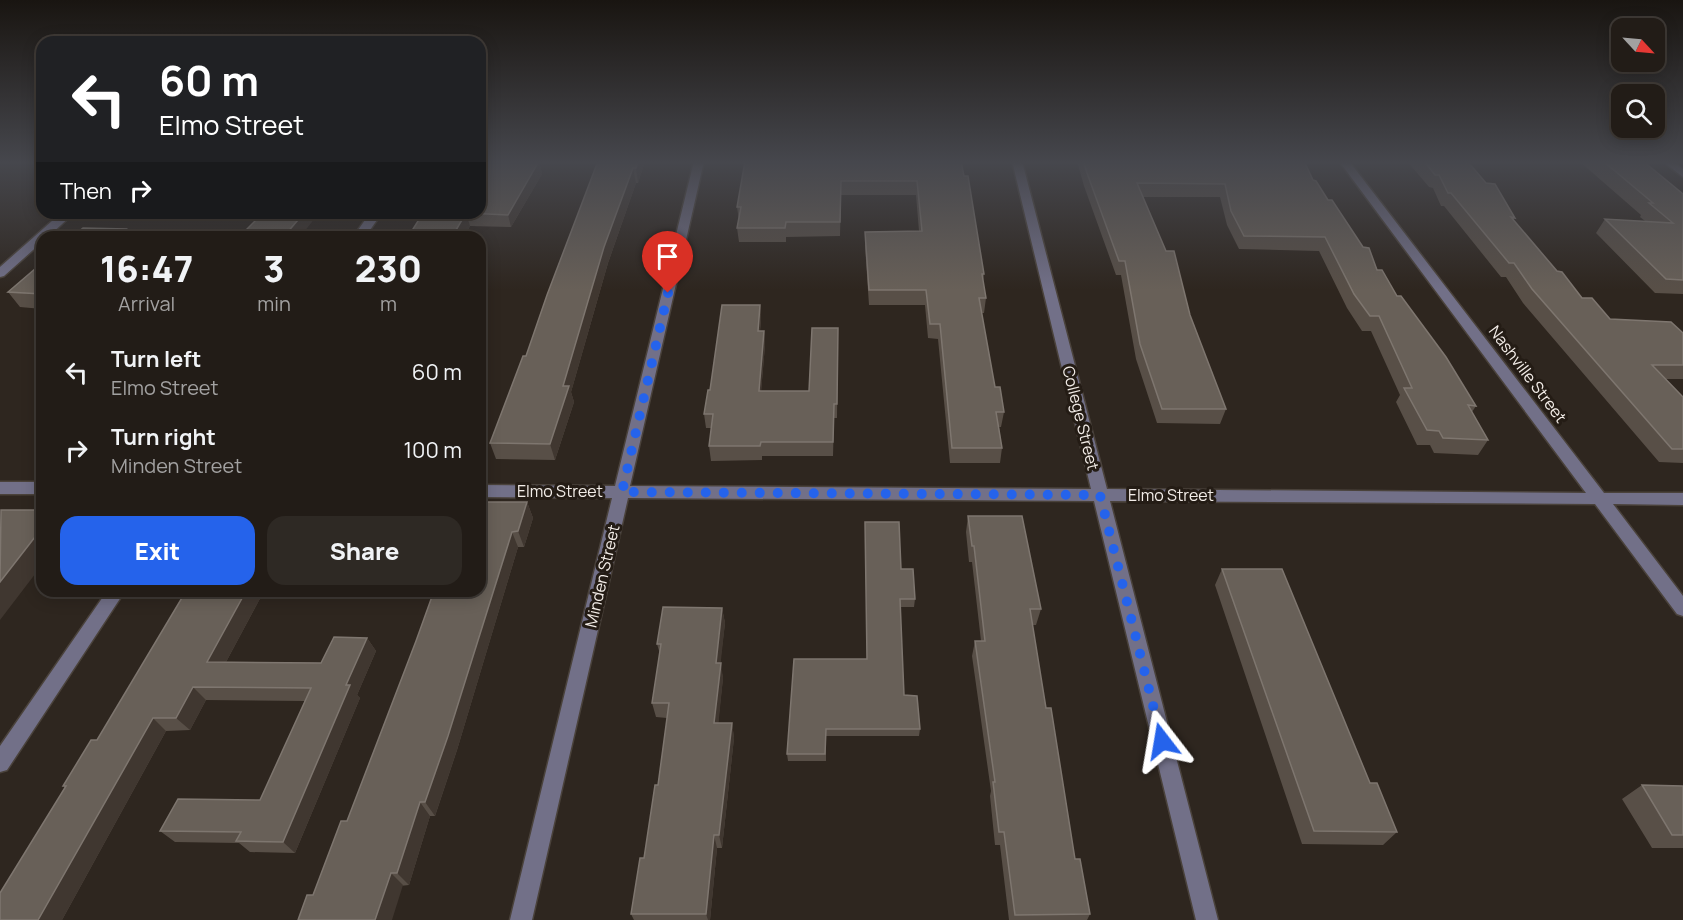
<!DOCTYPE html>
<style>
body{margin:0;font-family:Manrope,sans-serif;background:#2e2924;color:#f1f3f6;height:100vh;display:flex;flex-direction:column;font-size:22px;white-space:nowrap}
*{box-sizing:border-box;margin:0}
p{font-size:20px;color:#a2a1a1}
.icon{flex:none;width:33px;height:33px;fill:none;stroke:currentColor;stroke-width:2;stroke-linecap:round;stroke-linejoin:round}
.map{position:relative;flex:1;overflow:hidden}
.details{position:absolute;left:36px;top:231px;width:450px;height:366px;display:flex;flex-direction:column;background:#221c17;border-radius:18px;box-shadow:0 3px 15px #0003,0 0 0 2px #3f3a36}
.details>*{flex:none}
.guide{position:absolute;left:36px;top:36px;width:450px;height:183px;border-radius:18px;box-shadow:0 3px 15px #0003,0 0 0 2px #3f3a36;background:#202124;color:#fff;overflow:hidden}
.needle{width:39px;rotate:116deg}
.buttons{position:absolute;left:1611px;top:18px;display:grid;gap:12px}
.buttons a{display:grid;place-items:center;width:54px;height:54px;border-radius:12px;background:#221c17;box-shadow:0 3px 15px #0003,0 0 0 2px #3f3a36;font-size:30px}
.pin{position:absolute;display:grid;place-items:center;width:51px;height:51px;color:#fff;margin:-62px -26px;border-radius:50% 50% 50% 0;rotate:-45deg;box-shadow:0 0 6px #0007}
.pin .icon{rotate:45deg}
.me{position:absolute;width:66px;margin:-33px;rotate:346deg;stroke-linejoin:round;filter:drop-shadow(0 0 4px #0008)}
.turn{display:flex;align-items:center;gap:21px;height:126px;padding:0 24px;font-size:27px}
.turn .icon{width:78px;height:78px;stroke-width:2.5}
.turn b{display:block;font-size:42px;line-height:51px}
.then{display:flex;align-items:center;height:57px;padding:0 24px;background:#0003;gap:12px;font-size:22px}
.eta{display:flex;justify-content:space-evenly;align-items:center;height:102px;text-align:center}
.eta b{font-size:36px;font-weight:800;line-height:42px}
.primary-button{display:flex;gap:12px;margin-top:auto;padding:12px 24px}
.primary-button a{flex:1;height:69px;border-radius:18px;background:#2563eb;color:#fff;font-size:24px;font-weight:800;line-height:69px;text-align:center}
.primary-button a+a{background:#2e2924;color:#f1f3f6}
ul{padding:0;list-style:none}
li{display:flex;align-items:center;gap:18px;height:78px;padding:0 24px}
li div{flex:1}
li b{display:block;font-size:22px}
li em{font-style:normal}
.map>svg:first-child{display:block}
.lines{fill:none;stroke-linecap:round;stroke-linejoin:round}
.minor-casing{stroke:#4a423b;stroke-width:3}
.minor{fill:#727088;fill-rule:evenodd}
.wall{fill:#584f47}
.shaded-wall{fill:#403730}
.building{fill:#686058;stroke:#7e766f;stroke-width:1.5}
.route{stroke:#2563eb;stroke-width:10;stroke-dasharray:0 18}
.labels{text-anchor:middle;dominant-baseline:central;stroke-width:6;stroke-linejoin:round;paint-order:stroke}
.street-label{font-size:16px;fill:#f3ede8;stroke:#241c15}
</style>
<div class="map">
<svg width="1683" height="920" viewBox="0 0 1683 920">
<rect width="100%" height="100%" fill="#2e261f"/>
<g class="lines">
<!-- minor casing -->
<g class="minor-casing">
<path id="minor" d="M 694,161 L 704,161 L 630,486 L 1091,489 L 1012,161 L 1022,161 L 1107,489 L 1586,493 L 1339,161 L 1349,161 L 1604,493 L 1683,493 L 1683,505 L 1613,504 L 1683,596 L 1683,616 L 1677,614 L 1595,504 L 1110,501 L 1218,920 L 1196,920 L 1094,501 L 628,498 L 532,920 L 510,920 L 612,498 L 480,497 L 480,485 L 615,486 Z
M 1662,161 L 1673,161 L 1683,169 L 1683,177 Z
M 61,213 L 74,213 L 48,237 L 42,237 L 42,242 L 4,276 L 0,277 L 0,267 Z
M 370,213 L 382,213 L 365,237 L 353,237 Z
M 0,482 L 42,482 L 42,494 L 0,494 Z
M 107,591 L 125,591 L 7,770 L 0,772 L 0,746 Z"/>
</g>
<!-- minor -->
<use href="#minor" class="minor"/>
</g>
<!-- wall -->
<path class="wall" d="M 539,161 L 542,174 L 511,227 L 470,226 L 464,237 L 408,237 Z
M 598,161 L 645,161 L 638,183 L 636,183 L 608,263 L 571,392 L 574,402 L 555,460 L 496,459 L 490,443 L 526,356 Z
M 745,161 L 961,161 L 984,274 L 983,282 L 986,298 L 984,313 L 981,313 L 995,387 L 1004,412 L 1001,427 L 999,427 L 1002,448 L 1000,463 L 950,463 L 938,339 L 928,338 L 925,305 L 869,305 L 865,246 L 865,232 L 919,231 L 916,195 L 841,195 L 840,236 L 786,237 L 786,242 L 739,242 L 737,228 L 739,221 L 737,207 Z
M 1077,161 L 1271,161 L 1313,180 L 1476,406 L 1472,412 L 1488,440 L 1478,455 L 1434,453 L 1430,445 L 1417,445 L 1396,402 L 1400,395 L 1371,331 L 1362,331 L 1347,308 L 1319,251 L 1239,249 L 1227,225 L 1220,197 L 1143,197 L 1226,409 L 1220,424 L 1157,423 L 1136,359 L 1121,275 L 1116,275 L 1084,186 Z
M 1407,161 L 1463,161 L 1515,218 L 1513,220 L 1557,271 L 1582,298 L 1610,319 L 1683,333 L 1683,379 L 1666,379 L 1683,397 L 1683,463 L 1659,462 L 1523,303 L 1506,277 L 1501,277 L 1444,206 L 1441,206 L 1433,188 L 1429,187 Z
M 1579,161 L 1643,161 L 1683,194 L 1683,294 L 1655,293 L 1596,233 L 1605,219 L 1645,221 L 1640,217 L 1641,215 Z
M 42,263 L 42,309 L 20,307 L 8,292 Z
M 760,305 L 761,319 L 760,331 L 764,331 L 765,345 L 761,391 L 809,391 L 838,328 L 837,418 L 834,418 L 833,456 L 762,456 L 762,460 L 711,461 L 709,446 L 712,428 L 706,428 L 704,414 L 710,390 Z
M 527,502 L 533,518 L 524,547 L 518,547 L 457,750 L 435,816 L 430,816 L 409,885 L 313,895 L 347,821 Z
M 968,516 L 1041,609 L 1036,625 L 1032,625 L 1046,708 L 1075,859 L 1090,914 L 1087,920 L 1009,920 L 1000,845 L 995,845 L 990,796 L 991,791 L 972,656 L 975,641 L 981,641 L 972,562 L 969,562 L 966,532 Z
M 901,569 L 915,599 L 914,607 L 900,607 L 904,695 L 920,729 L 919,736 L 826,736 L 826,761 L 788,761 L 787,754 L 867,659 Z
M 1222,569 L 1397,832 L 1383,845 L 1302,844 L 1215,585 Z
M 264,591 L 226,662 L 321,663 L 367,638 L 376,651 L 357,695 L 360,698 L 295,853 L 250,852 L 239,843 L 175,842 L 160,831 L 260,800 L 305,701 L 206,700 L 190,730 L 166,731 L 62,920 L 0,920 L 65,787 L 63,786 L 97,740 Z
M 722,608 L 725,623 L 720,663 L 723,678 L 718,723 L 732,723 L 734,738 L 722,848 L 717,848 L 710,920 L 634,920 L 631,914 L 644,858 L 658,785 L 667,718 L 656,717 L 652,703 L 660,654 L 657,644 Z
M 1642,785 L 1683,786 L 1683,848 L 1652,848 L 1622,799 Z"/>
<!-- shaded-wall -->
<path class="shaded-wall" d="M 539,161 L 542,174 L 511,227 L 508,215 Z
M 638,161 L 645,161 L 638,183 L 636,168 Z
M 633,168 L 636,183 L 608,263 L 571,392 L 574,402 L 555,460 L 550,444 L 563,386 L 604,247 Z
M 304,213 L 319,213 L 300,237 L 288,237 L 286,234 Z
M 466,213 L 470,226 L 464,237 L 452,237 Z
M 126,229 L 131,237 L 117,237 Z
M 760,305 L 761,319 L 759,345 L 758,331 Z
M 764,331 L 765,345 L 760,405 L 759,391 Z
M 527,502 L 533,518 L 524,547 L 518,531 Z
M 42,528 L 42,565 L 0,620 L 0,582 Z
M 512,532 L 518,547 L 457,750 L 435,816 L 425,802 Z
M 246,591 L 264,591 L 219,675 L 207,662 Z
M 722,608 L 725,623 L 719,678 L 716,663 Z
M 367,638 L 376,651 L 357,695 L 360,698 L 295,853 L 283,842 L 346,685 Z
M 721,663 L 723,678 L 717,738 L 714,723 Z
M 193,687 L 206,700 L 190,730 L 176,718 Z
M 153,718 L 166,731 L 62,920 L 38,920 Z
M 732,723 L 734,738 L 722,848 L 719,835 Z
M 420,802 L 430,816 L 409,885 L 397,873 Z
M 714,835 L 717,848 L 710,920 L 708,920 L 706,914 Z
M 391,873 L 403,885 L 392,920 L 375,920 Z"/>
<!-- building -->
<path class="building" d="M 480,161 L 539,161 L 508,215 L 466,213 L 452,237 L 408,237 L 423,213 L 480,213 Z
M 598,161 L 638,161 L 636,168 L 633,168 L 604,247 L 563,386 L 569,386 L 550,444 L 490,443 L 523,356 L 526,356 L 547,295 Z
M 745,161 L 961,161 L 964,176 L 968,176 L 984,274 L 982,274 L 986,298 L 979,298 L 995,387 L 1000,387 L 1004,412 L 996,412 L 1002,448 L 952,448 L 940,324 L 930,324 L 926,290 L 869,290 L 865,232 L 922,231 L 917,181 L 841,181 L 840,222 L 786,222 L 785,228 L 737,228 L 741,207 L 737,207 Z
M 1083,161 L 1271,161 L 1305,163 L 1313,180 L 1316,181 L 1328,200 L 1332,200 L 1363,247 L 1369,248 L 1377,270 L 1382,270 L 1397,296 L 1401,296 L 1446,357 L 1476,406 L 1468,405 L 1488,440 L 1443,438 L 1439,431 L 1427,430 L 1404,388 L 1412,388 L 1379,316 L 1370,316 L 1354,294 L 1325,237 L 1244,236 L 1231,211 L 1225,184 L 1137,183 L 1166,251 L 1174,251 L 1190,315 L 1226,409 L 1162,409 L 1140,344 L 1125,261 L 1119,261 L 1087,173 Z
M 1424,161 L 1463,161 L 1465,163 L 1469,163 L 1486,183 L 1495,184 L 1515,218 L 1511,217 L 1557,271 L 1562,272 L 1582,298 L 1592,298 L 1610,319 L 1671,322 L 1683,333 L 1683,365 L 1652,365 L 1683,397 L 1683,449 L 1672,449 L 1532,289 L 1514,263 L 1509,263 L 1451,193 L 1448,193 L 1439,175 L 1435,175 Z
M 1603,161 L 1643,161 L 1683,194 L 1683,280 L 1666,279 L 1605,219 L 1673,223 L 1649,203 L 1653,203 Z
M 263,213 L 304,213 L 286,234 L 291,234 L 289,237 L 239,237 Z
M 83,228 L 126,229 L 117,237 L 72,237 Z
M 42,263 L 42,294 L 8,292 Z
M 722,305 L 760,305 L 758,331 L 764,331 L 759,391 L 809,391 L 812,328 L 838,328 L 837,404 L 834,404 L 833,442 L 761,442 L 760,446 L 709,446 L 713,414 L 704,414 L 708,390 L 710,390 Z
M 480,502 L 527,502 L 518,531 L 512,532 L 448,736 L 425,802 L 420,802 L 397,873 L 391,873 L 375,920 L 298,920 L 307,895 L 313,895 L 341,821 L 347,821 L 416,641 L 434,591 L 480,591 Z
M 1,510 L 42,510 L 42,528 L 0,582 Z
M 968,516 L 1022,516 L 1041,609 L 1030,609 L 1046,708 L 1051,708 L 1075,859 L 1080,859 L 1090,914 L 1015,915 L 1004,832 L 999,832 L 993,782 L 995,782 L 975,641 L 985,641 L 974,546 L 972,546 Z
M 865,522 L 899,522 L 901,569 L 913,569 L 915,599 L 900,599 L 904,695 L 917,696 L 920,729 L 826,729 L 825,754 L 787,754 L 794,659 L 867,659 Z
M 1222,569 L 1282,569 L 1370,783 L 1377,783 L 1397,832 L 1314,831 Z
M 186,591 L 246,591 L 207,662 L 321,663 L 334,637 L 367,638 L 346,685 L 350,685 L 283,842 L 236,841 L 241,832 L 160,831 L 178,799 L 260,800 L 311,688 L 193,687 L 176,718 L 153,718 L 38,920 L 0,920 L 0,893 L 66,786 L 63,786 L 91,740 L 97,740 Z
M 663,607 L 722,608 L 716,663 L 721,663 L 714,723 L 732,723 L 719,835 L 714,835 L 706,914 L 631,914 L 640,858 L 644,858 L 655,785 L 658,785 L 669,703 L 652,703 L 661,644 L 657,644 Z
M 1642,785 L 1683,786 L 1683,835 L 1672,835 Z"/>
<!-- sky -->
<linearGradient id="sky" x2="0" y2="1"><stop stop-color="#191511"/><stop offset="0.56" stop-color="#46474d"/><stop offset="1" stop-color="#46474d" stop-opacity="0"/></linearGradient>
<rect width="1683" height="290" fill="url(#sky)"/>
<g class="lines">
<!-- route -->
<path class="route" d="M 668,293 L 622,492 L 1100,495 L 1162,741"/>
</g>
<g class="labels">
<!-- street labels -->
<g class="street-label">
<text transform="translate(1528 374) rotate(53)">Nashville Street</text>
<text transform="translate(1081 418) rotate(76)">College Street</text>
<text x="560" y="491">Elmo Street</text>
<text x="1171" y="495">Elmo Street</text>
<text transform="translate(602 576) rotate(-77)">Minden Street</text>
</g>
</g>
</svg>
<div class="buttons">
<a><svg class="needle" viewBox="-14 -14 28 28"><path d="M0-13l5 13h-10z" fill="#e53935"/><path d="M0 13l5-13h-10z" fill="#a2a1a1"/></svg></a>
<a><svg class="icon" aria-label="search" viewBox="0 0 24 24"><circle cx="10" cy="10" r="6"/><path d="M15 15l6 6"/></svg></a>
</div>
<div class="pin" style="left:668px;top:293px;background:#d93025"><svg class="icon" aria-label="arrive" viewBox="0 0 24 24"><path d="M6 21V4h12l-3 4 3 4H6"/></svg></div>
<svg class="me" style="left:1162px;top:741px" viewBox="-20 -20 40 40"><path d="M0-17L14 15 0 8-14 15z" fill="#2563eb" stroke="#fff" stroke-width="4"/></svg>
<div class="guide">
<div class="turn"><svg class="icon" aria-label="left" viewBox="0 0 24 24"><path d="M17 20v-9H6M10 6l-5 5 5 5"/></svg><div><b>60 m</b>Elmo Street</div></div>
<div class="then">Then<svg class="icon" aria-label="right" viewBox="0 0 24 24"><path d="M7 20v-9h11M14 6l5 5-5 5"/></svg></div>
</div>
<section class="details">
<div class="eta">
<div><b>16:47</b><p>Arrival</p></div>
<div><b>3</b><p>min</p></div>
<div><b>230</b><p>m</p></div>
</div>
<ul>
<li><svg class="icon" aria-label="left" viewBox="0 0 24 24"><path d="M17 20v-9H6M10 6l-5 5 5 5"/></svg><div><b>Turn left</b><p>Elmo Street</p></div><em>60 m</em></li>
<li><svg class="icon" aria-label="right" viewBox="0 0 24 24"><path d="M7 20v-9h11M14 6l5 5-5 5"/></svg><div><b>Turn right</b><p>Minden Street</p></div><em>100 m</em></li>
</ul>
<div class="primary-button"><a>Exit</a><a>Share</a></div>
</section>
</div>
